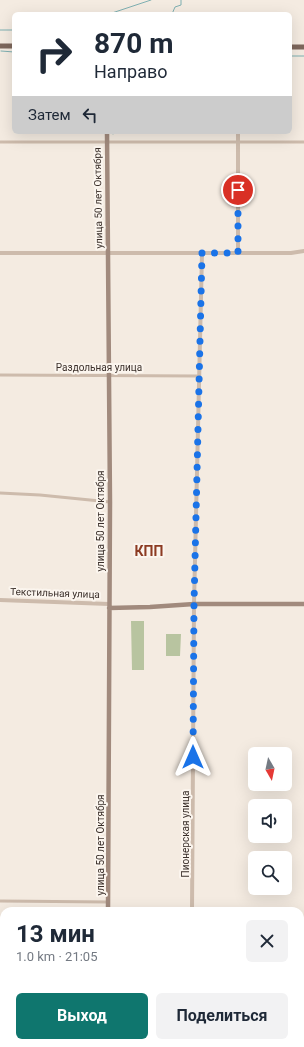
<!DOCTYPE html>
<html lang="ru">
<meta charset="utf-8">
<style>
body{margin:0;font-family:Roboto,sans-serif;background:#f2f2f3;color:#1f2937;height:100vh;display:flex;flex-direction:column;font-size:15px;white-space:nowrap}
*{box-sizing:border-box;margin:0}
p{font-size:13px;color:#747a83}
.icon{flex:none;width:22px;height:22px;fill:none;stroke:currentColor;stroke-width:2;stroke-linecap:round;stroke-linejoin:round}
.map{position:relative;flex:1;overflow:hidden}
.sheet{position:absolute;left:0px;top:907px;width:304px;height:140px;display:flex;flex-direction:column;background:#fff;border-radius:12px 12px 0 0;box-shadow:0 4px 16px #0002}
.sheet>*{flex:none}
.banner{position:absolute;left:12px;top:12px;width:280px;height:122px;border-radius:6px;box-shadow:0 4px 16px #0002;background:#fff;color:#1f2937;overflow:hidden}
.needle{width:26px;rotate:171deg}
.controls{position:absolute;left:248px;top:747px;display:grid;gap:8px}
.controls a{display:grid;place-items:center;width:44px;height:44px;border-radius:6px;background:#fff;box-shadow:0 4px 16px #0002;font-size:20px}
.pin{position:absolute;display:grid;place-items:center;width:34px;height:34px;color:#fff;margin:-17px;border:2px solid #fff;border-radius:50%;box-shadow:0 1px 4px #0007}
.me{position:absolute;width:44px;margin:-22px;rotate:0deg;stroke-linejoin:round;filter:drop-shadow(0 0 3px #0008)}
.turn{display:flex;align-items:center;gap:14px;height:84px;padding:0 16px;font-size:18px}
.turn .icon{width:52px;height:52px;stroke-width:2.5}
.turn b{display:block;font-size:28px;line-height:34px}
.then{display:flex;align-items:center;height:38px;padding:0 16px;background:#0003;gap:8px;font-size:15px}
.round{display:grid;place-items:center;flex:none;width:42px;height:42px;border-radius:6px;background:#f2f2f3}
.summary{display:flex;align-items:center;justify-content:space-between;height:68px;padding:0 16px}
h1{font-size:24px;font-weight:700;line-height:30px}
.button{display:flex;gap:8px;margin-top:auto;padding:8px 16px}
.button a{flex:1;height:46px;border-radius:6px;background:#0f766e;color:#fff;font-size:16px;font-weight:700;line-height:46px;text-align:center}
.button a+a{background:#f2f2f3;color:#1f2937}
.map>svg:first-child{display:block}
.green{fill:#b8c4a0}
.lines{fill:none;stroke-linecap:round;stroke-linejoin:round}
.stream{stroke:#7fb0b2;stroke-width:1}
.minor{stroke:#cdbbac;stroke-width:3}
.tertiary{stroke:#cdbbac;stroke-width:4}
.secondary{stroke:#a18a7d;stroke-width:4.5}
.primary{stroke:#7d675c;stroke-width:5}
.rail-casing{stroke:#3b302b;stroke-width:2.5}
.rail{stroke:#fbf5ee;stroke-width:1;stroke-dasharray:3;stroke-linecap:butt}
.route{stroke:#1a73e8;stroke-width:7;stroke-dasharray:0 12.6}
.labels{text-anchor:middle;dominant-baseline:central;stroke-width:4;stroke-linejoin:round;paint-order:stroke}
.street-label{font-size:10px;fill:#3b302b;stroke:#fbf5ee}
.district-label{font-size:14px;font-weight:bold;fill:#8c3b22;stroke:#fbf5ee}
</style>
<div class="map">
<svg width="304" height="1047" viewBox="0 0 304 1047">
<rect width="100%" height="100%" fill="#f4ebe1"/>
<!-- green -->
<path class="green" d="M 131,621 L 144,621 L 144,670 L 132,670 Z
M 166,634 L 181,634 L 180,656 L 166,656 Z"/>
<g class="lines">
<!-- stream -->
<path class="stream" d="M 109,14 L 151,0
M 162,14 L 170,14
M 172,14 L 175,7 L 181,5 L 181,0
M 0,30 L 14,30
M 1,51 L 14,52
M 290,56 L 304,56
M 113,132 L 113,134"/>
<!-- minor -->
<path class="minor" d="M 0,142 L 304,142
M 0,375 L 198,376
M 0,493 L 40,495 L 110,502
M 0,901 L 108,902"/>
<!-- tertiary -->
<path class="tertiary" d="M 238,132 L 238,253
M 0,253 L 291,253 L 304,251
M 0,600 L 109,604
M 192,911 L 194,604 L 202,253
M 0,987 L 4,988
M 300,999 L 304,999"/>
<!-- secondary -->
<path class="secondary" d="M 107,132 L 110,502 L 108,911
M 109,608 L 150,607 L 194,604 L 304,604
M 108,1043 L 108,1047"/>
<!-- primary -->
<path class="primary" d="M 0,46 L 14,46
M 290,47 L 304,47"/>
<!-- rail casing -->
<g class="rail-casing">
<path id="rail" d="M 300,962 L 304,956
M 259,1047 L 259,1043"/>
</g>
<!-- rail -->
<use href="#rail" class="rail"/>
</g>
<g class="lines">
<!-- route -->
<path class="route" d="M 193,757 L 194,604 L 202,253 L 238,253 L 238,190"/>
</g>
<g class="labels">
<!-- street labels -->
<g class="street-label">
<text transform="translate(98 198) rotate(-91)">улица 50 лет Октября</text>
<text x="99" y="367">Раздольная улица</text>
<text transform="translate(100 521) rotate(-90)">улица 50 лет Октября</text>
<text transform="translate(55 593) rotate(2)">Текстильная улица</text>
<text transform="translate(185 834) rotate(-90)">Пионерская улица</text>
<text transform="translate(100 845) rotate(-90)">улица 50 лет Октября</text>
</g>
<!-- district labels -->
<g class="district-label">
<text x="149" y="551">КПП</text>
</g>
</g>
</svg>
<div class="controls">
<a><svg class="needle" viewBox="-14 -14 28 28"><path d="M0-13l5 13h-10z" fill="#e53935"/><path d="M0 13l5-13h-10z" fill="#747a83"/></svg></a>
<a><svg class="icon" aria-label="sound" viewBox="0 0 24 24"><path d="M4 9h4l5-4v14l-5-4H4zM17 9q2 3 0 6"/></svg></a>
<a><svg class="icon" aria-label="search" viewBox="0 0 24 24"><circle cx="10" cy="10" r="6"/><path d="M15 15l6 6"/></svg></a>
</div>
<div class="pin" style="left:238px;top:190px;background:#d93025"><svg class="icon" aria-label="arrive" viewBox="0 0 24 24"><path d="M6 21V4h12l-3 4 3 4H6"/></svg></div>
<svg class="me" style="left:193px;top:757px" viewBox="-20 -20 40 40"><path d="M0-17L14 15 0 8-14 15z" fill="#1a73e8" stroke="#fff" stroke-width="4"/></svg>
<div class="banner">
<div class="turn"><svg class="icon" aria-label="right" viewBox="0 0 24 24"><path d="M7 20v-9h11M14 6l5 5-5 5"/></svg><div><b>870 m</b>Направо</div></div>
<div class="then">Затем<svg class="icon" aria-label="left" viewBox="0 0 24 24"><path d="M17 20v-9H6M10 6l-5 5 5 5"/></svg></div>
</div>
<section class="sheet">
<div class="summary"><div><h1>13 мин</h1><p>1.0 km · 21:05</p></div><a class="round"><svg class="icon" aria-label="close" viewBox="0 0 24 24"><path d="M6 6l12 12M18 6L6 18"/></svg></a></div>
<div class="button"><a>Выход</a><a>Поделиться</a></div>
</section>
</div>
